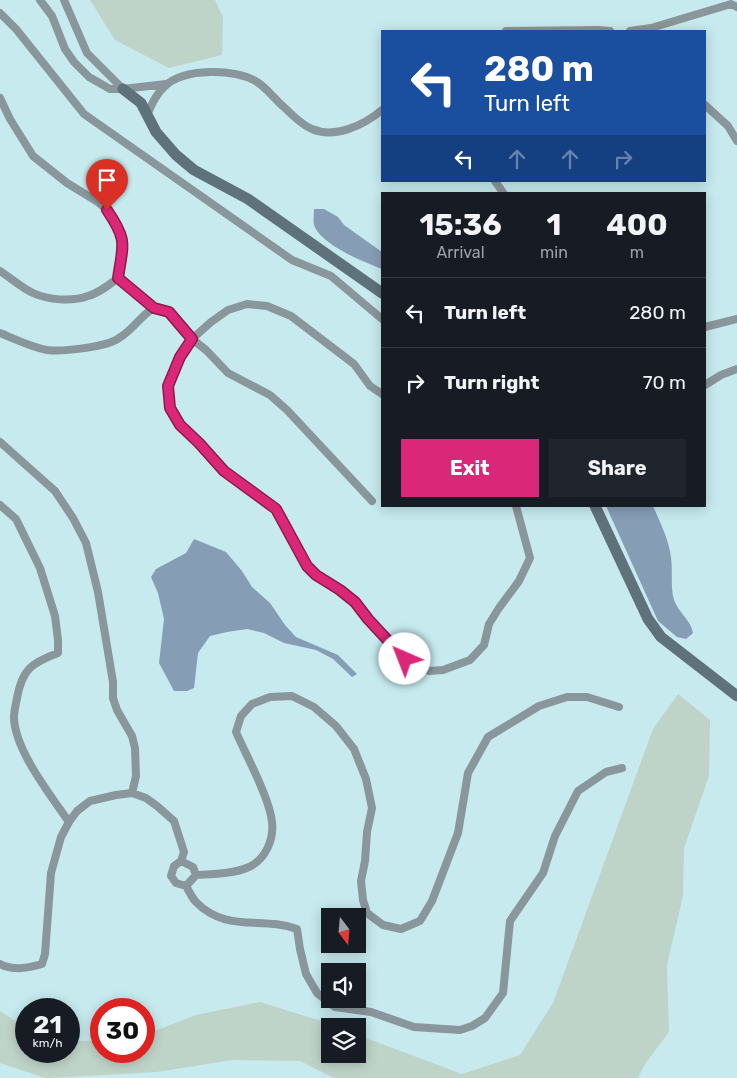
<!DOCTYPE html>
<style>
body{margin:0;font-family:Rubik,sans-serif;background:#20242c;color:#f1f3f6;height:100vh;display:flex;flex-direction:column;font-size:19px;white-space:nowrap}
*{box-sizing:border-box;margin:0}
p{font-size:16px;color:#9ea1a6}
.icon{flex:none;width:28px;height:28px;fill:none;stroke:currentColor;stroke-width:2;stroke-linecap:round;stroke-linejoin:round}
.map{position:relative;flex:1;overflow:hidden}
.drawer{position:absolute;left:381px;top:192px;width:325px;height:315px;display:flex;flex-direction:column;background:#171b24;border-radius:0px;box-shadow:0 2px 12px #0003}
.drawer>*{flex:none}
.guide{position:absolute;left:381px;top:30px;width:325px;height:152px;border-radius:0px;box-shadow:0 2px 12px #0003;background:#1a4fa0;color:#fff;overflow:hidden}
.needle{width:32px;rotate:164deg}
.buttons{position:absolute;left:321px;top:908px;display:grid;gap:10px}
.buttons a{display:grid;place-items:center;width:45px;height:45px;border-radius:0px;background:#171b24;box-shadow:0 2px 12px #0003;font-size:25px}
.speed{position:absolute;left:15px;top:998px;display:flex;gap:10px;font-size:25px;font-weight:700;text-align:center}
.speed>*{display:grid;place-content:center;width:65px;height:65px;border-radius:50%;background:#171b24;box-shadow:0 2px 12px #0003;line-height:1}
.speed small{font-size:12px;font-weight:400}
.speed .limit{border:8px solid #d22;background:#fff;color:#111}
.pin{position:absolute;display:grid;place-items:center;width:42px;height:42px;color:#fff;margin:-51px -21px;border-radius:50% 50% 50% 0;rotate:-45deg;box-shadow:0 0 5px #0007}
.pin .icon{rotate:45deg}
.me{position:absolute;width:55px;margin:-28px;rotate:316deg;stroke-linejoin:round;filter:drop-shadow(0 0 4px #0008)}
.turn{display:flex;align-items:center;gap:18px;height:105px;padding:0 20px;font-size:22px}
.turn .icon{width:65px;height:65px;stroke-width:2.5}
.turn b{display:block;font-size:35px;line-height:42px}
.lanes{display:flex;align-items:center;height:48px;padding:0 20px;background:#0003;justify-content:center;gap:25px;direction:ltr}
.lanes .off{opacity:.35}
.eta{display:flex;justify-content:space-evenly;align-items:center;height:85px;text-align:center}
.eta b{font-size:30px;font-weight:700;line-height:35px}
.action{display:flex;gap:10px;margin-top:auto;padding:10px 20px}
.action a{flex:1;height:58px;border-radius:0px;background:#db2777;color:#fff;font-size:20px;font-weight:700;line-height:58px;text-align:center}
.action a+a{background:#20242c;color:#f1f3f6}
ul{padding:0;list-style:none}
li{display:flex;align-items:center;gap:15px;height:70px;padding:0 20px;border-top:1px solid #363941}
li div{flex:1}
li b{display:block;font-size:19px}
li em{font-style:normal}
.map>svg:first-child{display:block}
.green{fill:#bfd4c8}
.water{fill:#869db6}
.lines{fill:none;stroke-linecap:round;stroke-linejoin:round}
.street{stroke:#89969c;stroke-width:8}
.secondary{stroke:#5f717a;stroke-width:11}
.route-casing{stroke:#8e194d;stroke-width:12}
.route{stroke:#db2777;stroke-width:9}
</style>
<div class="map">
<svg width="737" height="1078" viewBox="0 0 737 1078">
<rect width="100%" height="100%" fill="#c6eaee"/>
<!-- green -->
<path class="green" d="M 90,0 L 215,0 L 223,17 L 222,55 L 169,68 L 115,40 Z
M 678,694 L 710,720 L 709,776 L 684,848 L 683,896 L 667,965 L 669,1032 L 645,1064 L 638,1078 L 334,1078 L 300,1061 L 232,1060 L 157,1072 L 50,1078 L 45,1078 L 0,1063 L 0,1011 L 14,1020 L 26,1025 L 26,1051 L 69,1051 L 69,1042 L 101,1040 L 101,1051 L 144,1051 L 144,1035 L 196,1015 L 260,1002 L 337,1026 L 330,1026 L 330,1054 L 358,1054 L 358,1035 L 462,1074 L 520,1055 L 553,1003 L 653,729 Z"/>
<!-- water -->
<path class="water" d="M 314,209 L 324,209 L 338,217 L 344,225 L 382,252 L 382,269 C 364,262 321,245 314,225 C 313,221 314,214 314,209 Z
M 606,506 L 653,506 C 660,522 669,540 671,557 C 673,571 670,586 674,600 C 678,612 691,620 693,633 L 686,639 L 677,637 L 658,621 Z
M 194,539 L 226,552 L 242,571 L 252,587 L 270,603 L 285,625 L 296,637 L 338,655 L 357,674 L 352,677 L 333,659 L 316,650 L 284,643 L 264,633 L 247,629 L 227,632 L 210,636 L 198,653 L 194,688 L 187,691 L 174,691 L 159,663 L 164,619 L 158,593 L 151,577 L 156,569 L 186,553 Z"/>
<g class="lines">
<!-- street -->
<path class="street" d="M 40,0 L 52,16 L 65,49 L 74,62 L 89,77 L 110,89 L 123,89 L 166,84
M 64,0 L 87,53 L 123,89
M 0,13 L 16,29 L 84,114 L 292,260 L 331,276 L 382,319
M 506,31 L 598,30 L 610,31
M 630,31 L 651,28 L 731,4 L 737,7
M 0,98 L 10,119 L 33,156 L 67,183 L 98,202 L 107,210 L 117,225 L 124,241 L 118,278 C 109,285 99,293 88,296 C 72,302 48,300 33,293 C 22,288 11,278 0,271
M 705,105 L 728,126 L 737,141
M 147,115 C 152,104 156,94 165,86 C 184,68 235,68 257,82 C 267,88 275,100 285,108 C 292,115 302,125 312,129 C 335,139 364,125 382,110
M 495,181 L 504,194
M 118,278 L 143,301 L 154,308
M 705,327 L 737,319
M 0,333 C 15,339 31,347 47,350 C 62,352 107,347 119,338 C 133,330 140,316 154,308 L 169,312 L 192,339 L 206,350 L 228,373 L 270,395 L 287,410 L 372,501
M 705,385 L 721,375 L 737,369
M 382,394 L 370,386 L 354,364 L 291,316 L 267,306 L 247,304 L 228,310 L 211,322 L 192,339 L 180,357 L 168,386 L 170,409 L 180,425 L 199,443 L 224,471 L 276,509 L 307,566 L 316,575 L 340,590 L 355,602 L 368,619 L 405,659 L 429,671 L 443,670 L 470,660 L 484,645 L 489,624 L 499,608 L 519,581 L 530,558 L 516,506
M 0,442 L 55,491 L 73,518 L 86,543 L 98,592 L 113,682 L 113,698 L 117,710 L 132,736 L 135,748 L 136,776 L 132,793
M 0,505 L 16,519 L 40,568 L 55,616 L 58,640 L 58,653 C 31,663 22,670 17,698 C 16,704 14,711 14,717 C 14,749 51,796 69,822
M 181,861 L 193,867 L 196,875
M 186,886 L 196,875 C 213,874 233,874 249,867 C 266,859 274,839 272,822 C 270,799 246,755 236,732 L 241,716 L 252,704 L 270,697 L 292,696 L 314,707 L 336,726 L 354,749 L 366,779 L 372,808 L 367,832 L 365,861 L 361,881 L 363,900 L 367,913 L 383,925 L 401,929 L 420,921 L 432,901 L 458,833 L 468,773 L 488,737 L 539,706 L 567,697 L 587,697 L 619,707
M 0,964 C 14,971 28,968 42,964 L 45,954 L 51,873 L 61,837 L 69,822 L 77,811 L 90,801 L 116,795 L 132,793 L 146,798 L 157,806 L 174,821 L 184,852 L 181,861 L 174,866 L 171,876 L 176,883 L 186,886 C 189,891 192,898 196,902 C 226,933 262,916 297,929 L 300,949 L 306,974 L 317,993 L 335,1007 L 371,1012 L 414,1027 L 460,1030 L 472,1026 L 485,1018 L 503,993 L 510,921 L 543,873 L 555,836 L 578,791 L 606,772 L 622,768"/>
<!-- secondary -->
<path class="secondary" d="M 123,89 L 141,103 L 156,132 L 176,155 L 194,170 L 248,199 L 382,293
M 595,506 L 648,619 L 661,637 L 737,696"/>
</g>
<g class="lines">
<!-- route casing -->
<g class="route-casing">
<path id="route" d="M 107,210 C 128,241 123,244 118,278 L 154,308 L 169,312 L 192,339 L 180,357 L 168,386 L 170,408 L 180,425 L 199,443 L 224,471 L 276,509 L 307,566 L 316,575 L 340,590 L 355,602 L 368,619 L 405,659"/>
</g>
<!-- route -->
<use href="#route" class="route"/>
</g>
</svg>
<div class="buttons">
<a><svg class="needle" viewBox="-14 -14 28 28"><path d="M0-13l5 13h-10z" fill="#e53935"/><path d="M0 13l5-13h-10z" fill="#9ea1a6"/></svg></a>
<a><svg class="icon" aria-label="sound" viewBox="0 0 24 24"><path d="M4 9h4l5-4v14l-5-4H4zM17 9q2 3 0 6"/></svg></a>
<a><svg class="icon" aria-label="layers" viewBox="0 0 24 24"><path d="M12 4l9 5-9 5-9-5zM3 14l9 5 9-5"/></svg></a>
</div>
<div class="speed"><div>21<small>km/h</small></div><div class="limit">30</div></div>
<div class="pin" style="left:107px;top:210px;background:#d93025"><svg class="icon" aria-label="arrive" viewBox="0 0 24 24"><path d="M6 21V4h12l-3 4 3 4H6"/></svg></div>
<svg class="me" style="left:405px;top:659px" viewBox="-20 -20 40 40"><circle r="19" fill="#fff"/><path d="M0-13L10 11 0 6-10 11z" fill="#db2777"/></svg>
<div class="guide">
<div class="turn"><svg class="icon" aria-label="left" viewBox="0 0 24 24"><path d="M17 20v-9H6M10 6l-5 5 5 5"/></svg><div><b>280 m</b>Turn left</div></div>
<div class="lanes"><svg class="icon" aria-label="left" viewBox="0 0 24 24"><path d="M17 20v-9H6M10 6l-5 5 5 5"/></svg><svg class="icon off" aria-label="ahead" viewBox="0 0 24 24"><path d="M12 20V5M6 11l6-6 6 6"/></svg><svg class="icon off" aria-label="ahead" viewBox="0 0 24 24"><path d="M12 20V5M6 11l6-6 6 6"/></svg><svg class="icon off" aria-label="right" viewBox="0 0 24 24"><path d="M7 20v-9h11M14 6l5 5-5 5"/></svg></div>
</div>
<section class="drawer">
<div class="eta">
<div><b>15:36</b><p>Arrival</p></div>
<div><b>1</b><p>min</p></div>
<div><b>400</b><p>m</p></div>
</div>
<ul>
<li><svg class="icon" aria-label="left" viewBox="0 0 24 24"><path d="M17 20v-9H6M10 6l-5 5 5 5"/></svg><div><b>Turn left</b></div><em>280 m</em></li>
<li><svg class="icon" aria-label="right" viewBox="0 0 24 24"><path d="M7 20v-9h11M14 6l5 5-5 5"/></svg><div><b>Turn right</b></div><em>70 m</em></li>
</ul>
<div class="action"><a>Exit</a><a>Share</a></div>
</section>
</div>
